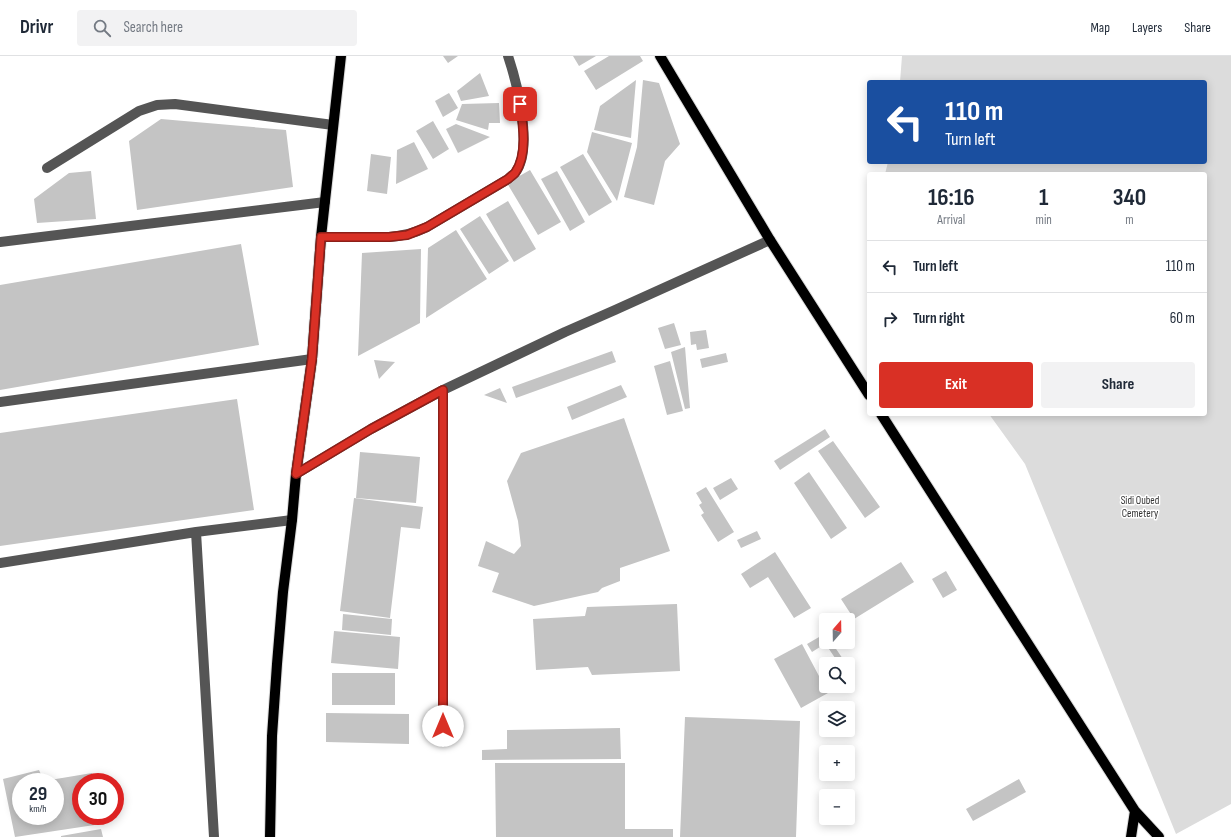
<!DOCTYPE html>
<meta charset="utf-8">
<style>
body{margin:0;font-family:"Sofia Sans Condensed",sans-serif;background:#f2f2f3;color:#1f2937;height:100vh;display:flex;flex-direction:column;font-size:15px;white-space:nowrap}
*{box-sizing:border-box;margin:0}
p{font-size:13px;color:#747a83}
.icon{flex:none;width:22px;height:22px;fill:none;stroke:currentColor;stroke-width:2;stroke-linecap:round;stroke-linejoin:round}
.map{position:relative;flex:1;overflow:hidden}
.drawer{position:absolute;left:867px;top:116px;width:340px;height:244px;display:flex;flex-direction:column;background:#fff;border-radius:4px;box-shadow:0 2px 10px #0003}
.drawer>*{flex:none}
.hud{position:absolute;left:867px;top:24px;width:340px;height:84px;border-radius:4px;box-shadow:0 2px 10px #0003;background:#1a4fa0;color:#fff;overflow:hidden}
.needle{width:26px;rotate:20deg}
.fabs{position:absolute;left:819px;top:557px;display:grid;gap:8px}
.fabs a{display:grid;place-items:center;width:36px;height:36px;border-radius:4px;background:#fff;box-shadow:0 2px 10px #0003;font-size:20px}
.speed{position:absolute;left:12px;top:717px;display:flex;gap:8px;font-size:20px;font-weight:700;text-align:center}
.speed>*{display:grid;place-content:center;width:52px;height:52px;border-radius:50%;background:#fff;box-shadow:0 2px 10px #0003;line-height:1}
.speed small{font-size:10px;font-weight:400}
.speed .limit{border:6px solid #d22;background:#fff;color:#111}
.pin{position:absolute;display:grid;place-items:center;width:34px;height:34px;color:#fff;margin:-17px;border-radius:8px;box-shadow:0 2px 6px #0006}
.me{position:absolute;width:44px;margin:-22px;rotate:0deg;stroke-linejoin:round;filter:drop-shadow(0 0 3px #0008)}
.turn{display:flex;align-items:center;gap:14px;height:84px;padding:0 12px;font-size:18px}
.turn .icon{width:52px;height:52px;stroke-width:2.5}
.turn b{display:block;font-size:28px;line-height:34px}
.eta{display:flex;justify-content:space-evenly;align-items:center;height:68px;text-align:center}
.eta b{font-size:24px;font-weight:700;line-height:28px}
.action{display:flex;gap:8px;margin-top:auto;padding:8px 12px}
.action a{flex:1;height:46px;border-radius:4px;background:#d93025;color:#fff;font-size:16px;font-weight:700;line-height:46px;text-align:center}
.action a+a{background:#f2f2f3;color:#1f2937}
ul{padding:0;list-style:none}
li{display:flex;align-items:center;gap:12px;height:52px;padding:0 12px;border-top:1px solid #e0e1e3}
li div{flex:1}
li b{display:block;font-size:15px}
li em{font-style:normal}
header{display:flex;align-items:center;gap:24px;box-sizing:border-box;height:56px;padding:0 20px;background:#fff;border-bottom:1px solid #e0e1e3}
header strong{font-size:19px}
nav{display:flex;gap:22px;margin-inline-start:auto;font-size:14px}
.search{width:280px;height:36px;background:#f2f2f3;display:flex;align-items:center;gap:10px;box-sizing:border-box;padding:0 14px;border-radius:4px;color:#747a83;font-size:15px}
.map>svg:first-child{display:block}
.green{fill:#dcdcdc}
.building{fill:#c4c4c4;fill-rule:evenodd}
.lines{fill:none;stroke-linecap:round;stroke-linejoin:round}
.major-casing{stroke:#dbdbdb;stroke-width:12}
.minor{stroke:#555;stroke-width:10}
.major{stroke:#000;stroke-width:10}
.route-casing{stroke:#8d1f18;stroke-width:10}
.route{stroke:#d93025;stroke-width:7}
.labels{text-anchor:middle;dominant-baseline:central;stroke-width:3;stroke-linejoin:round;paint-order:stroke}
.park-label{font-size:11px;fill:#333;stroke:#fff}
</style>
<header>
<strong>Drivr</strong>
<div class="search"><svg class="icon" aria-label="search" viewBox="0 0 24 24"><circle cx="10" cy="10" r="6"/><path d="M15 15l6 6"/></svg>Search here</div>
<nav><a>Map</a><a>Layers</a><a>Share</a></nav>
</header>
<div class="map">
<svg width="1231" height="781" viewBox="0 0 1231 781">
<rect width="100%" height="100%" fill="#fff"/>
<!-- green -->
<path class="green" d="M 902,0 L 1231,0 L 1231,748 L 1176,778 L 1025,408 L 989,358 L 1205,358 L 1205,118 L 885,118 L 888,106 L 1205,106 L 1205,26 L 900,26 Z"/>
<!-- building -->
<path class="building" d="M 443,0 L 458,0 L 448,7 Z
M 573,0 L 596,0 L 579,10 Z
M 609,0 L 640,0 L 643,5 L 596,34 L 584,15 Z
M 480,17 L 489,40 L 461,45 L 457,35 Z
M 636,24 L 631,82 L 594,74 L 600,50 Z
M 643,24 L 659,27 L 680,88 L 665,105 L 654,149 L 624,141 L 637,91 Z
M 449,37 L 458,52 L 443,61 L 435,45 Z
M 499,47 L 500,67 L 489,67 L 488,74 L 456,64 L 462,48 Z
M 161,63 L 286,74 L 293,131 L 137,154 L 129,85 Z
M 433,65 L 449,93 L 433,103 L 416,75 Z
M 456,68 L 490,81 L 458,97 L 446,73 Z
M 592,76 L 632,87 L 617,145 L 587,96 Z
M 414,86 L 428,113 L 396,128 L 397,94 Z
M 371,98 L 391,101 L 387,138 L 367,135 Z
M 583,98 L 612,146 L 589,160 L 560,111 Z
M 530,114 L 561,166 L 538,179 L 507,127 Z
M 91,115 L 96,163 L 37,167 L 34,143 L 69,117 Z
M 557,115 L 585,166 L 570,175 L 541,123 Z
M 508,145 L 536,193 L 514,206 L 486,158 Z
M 480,160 L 509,205 L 489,218 L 460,173 Z
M 456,174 L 487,223 L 426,262 L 428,192 Z
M 241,188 L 259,289 L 0,334 L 0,229 Z
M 421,193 L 420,267 L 358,300 L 362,197 Z
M 674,267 L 681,289 L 665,293 L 658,272 Z
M 706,274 L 709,292 L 697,294 L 696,288 L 691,289 L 690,276 Z
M 685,291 L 690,352 L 685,353 L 671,296 Z
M 612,295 L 616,306 L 516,342 L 512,331 Z
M 726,297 L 728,306 L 702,312 L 700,303 Z
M 374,304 L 395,306 L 379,323 Z
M 670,305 L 683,355 L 667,359 L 654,310 Z
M 621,329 L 627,341 L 572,364 L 567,351 Z
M 500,332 L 507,347 L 484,339 Z
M 237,343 L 254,454 L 0,490 L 0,377 Z
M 624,362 L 670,495 L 620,512 L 620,525 L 602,532 L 598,536 L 534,550 L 492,536 L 499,517 L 478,510 L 486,485 L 514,498 L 521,490 L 518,465 L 507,425 L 521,397 Z
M 825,373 L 830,381 L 780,414 L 774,405 Z
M 833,385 L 880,451 L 865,462 L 818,395 Z
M 360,396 L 420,401 L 416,447 L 356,442 Z
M 809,416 L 847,472 L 831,483 L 794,427 Z
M 731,422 L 738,433 L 720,444 L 713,432 Z
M 706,431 L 734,476 L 718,486 L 701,459 L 704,457 L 699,449 L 702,447 L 696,437 Z
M 354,442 L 423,451 L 420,473 L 401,471 L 390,562 L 340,555 Z
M 757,475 L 761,483 L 741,492 L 737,484 Z
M 775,496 L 811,552 L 794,562 L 768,521 L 750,532 L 741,518 Z
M 901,506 L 914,526 L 854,563 L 841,543 Z
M 946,515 L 957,534 L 943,542 L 932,523 Z
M 677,548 L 680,615 L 592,619 L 588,611 L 536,614 L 533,563 L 585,560 L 587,551 Z
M 343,558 L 392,563 L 391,579 L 342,574 Z
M 334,575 L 400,581 L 398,613 L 331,607 Z
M 826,577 L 826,586 L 828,586 L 812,596 L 807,588 Z
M 832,587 L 845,606 L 842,608 L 839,608 L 827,590 Z
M 802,588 L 828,637 L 801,652 L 774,603 Z
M 332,617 L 395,617 L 395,649 L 332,649 Z
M 326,657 L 409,658 L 409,688 L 326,686 Z
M 685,661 L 800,665 L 796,781 L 680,781 Z
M 620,672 L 621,703 L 482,704 L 482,694 L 507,693 L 507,674 Z
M 495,707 L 625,707 L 625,773 L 673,773 L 673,781 L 496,781 Z
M 39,714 L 44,725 L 92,717 L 93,726 L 81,726 L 81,760 L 100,760 L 101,768 L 15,781 L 3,723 ZM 21,726 L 55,726 L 55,760 L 21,760 Z
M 1019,723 L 1026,736 L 973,765 L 966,753 Z
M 101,773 L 103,781 L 61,781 L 61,780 Z"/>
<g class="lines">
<!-- major casing -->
<g class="major-casing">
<path id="major" d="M 660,0 L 770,184 L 869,339
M 881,358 L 1135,755 L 1159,781
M 270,781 L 272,680 L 277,608 L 283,536 L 292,464 L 296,418 L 312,303 L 321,181 L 341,0
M 1131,781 L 1135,755"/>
</g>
<!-- minor -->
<path class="minor" d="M 47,112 L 139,55 L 157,49 L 175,48 L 333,69
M 321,181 L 389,181 C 403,180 415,177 427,171 L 508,123 C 510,121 513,119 515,117 C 534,93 517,27 508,0
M 0,186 L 325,146
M 0,346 L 312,303
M 296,418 L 371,373 L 443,334 L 565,276 L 615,254 L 770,184
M 196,476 L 214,781
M 0,507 L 196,476 L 292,464
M 443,686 L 443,334"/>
<!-- major -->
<use href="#major" class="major"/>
</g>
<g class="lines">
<!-- route casing -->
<g class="route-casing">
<path id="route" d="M 443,670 L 443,334 L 371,373 L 296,418 L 312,303 L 321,181 L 389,181 L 407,179 L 427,171 L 508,123 C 510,121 513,119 515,117 C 528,99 523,68 520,48"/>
</g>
<!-- route -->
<use href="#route" class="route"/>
</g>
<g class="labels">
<!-- park labels -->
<g class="park-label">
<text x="1140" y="444">Sidi Oubed<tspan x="1140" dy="13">Cemetery</tspan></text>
</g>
</g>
</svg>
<div class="fabs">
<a><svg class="needle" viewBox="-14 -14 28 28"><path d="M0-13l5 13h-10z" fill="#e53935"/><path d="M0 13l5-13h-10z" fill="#747a83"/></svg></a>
<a><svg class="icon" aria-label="search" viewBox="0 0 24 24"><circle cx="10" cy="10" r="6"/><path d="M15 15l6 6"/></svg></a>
<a><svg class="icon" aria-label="layers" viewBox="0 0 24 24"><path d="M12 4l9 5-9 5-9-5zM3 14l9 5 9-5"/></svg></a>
<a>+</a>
<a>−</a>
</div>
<div class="speed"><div>29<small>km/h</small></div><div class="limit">30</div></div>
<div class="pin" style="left:520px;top:48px;background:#d93025"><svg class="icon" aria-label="arrive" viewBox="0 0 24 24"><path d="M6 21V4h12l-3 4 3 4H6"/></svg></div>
<svg class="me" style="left:443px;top:670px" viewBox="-20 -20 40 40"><circle r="19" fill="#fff"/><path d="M0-13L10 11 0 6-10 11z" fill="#d93025"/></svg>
<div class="hud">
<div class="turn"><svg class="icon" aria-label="left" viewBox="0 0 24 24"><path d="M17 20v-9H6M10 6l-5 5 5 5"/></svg><div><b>110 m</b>Turn left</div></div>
</div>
<section class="drawer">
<div class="eta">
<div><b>16:16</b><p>Arrival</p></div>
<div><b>1</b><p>min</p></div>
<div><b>340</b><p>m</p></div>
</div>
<ul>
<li><svg class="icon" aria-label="left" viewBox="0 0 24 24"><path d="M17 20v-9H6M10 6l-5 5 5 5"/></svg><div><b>Turn left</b></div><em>110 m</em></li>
<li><svg class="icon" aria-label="right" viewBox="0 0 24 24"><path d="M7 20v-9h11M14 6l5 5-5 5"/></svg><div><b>Turn right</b></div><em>60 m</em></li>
</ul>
<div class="action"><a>Exit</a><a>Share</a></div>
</section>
</div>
